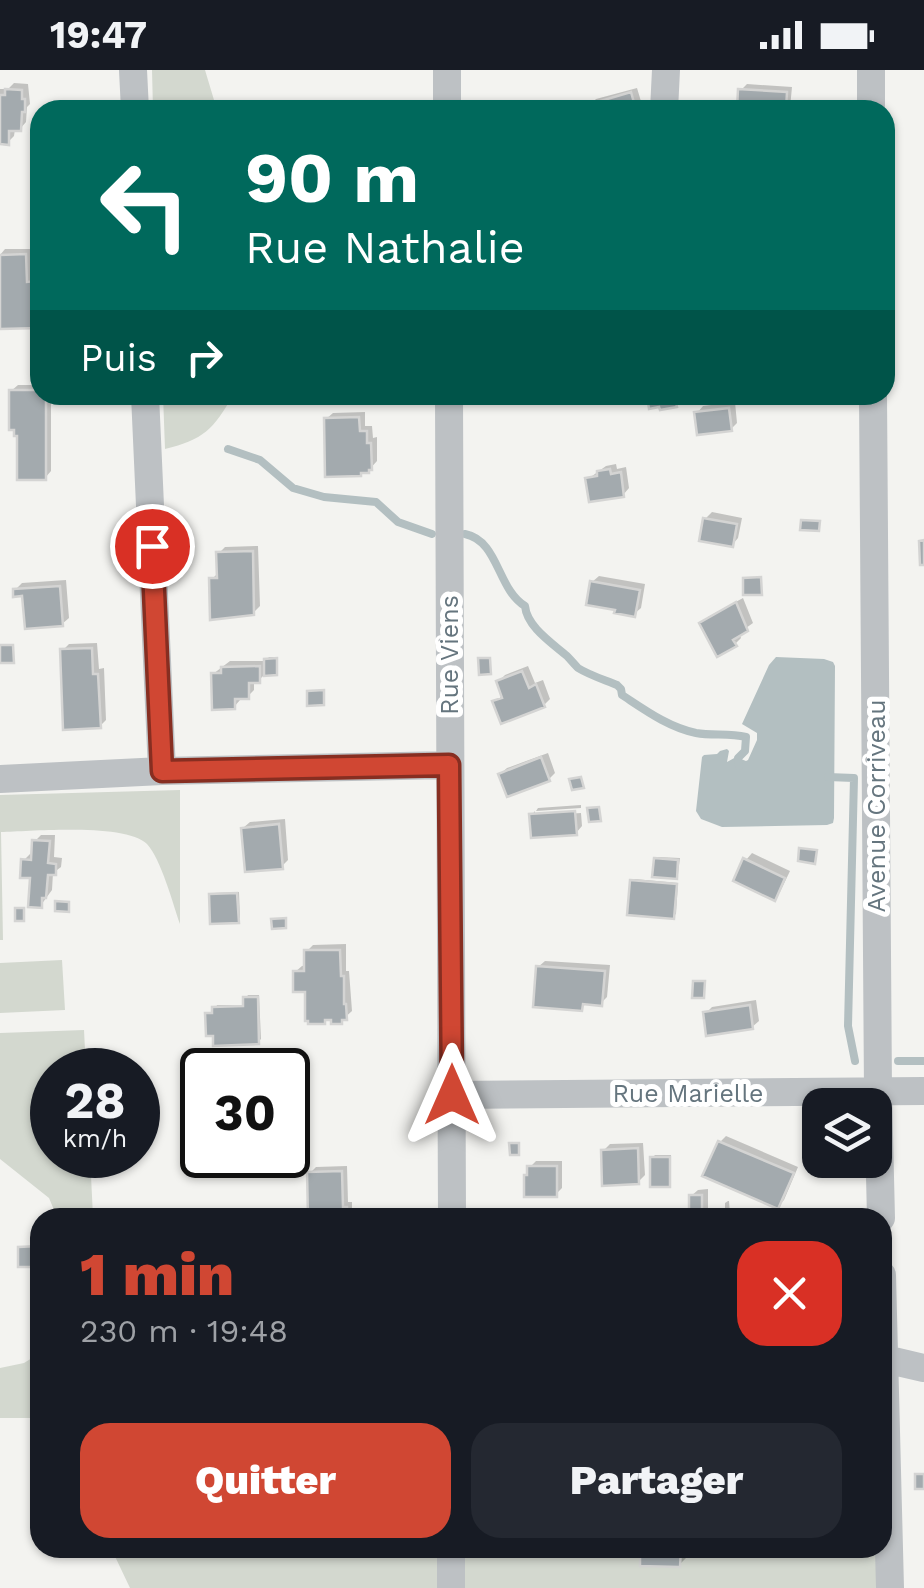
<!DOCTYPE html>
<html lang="fr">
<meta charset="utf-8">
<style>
body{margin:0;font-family:"Work Sans",sans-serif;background:#242831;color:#f1f3f6;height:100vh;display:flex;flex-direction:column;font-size:38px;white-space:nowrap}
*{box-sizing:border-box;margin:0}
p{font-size:32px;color:#9ea1a6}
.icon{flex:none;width:55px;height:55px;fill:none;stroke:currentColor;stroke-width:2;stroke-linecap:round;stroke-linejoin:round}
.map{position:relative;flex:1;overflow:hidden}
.sheet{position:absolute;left:30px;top:1138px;width:862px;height:350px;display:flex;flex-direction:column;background:#171b24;border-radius:30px;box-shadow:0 2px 8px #0004}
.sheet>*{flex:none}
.hud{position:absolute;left:30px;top:30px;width:865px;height:305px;border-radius:30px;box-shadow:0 2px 8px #0004;background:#00695c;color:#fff;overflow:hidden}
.fabs{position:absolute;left:802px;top:1018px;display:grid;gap:20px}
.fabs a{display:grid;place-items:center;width:90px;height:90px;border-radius:20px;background:#171b24;box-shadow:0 2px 8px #0004;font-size:50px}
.speed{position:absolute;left:30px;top:978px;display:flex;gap:20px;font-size:50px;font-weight:700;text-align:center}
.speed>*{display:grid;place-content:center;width:130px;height:130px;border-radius:50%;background:#171b24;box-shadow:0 2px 8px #0004;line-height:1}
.speed small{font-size:25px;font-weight:400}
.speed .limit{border:5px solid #111;border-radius:15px;background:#fff;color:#111}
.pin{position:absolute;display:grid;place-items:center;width:85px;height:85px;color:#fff;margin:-42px;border:5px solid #fff;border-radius:50%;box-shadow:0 2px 10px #0007}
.me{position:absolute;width:110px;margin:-55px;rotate:0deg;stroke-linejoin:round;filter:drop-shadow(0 0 8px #0008)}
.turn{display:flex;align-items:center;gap:35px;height:210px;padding:0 50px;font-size:45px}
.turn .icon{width:130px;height:130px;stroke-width:2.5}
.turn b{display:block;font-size:70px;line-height:85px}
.then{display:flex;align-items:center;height:95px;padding:0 50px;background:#0003;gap:20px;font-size:38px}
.round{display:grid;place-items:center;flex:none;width:105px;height:105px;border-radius:30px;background:#242831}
.summary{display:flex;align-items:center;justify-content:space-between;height:170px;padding:0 50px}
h1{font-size:60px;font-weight:800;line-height:75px;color:#d04733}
.cta{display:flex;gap:20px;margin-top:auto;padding:20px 50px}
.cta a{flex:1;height:115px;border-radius:30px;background:#d04733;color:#fff;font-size:40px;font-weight:800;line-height:115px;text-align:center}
.cta a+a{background:#242831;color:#f1f3f6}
.status{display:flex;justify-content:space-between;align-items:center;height:70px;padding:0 50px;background:#171b24;direction:ltr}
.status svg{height:28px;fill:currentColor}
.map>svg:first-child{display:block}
.green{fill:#d3d8cf}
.water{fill:#b3bfc1}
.shadow{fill:#0003}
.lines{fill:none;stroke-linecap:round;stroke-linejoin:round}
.stream{stroke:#b3bfc1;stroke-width:8}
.building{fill:#a3aaae;stroke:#d4d4d3;stroke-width:2.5}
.minor{stroke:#bdc1c4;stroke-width:28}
.route-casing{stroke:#872e21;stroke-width:25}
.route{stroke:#d04733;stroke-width:18}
.labels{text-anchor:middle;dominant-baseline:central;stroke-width:10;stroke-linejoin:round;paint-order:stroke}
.street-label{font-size:25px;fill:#65757e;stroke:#fff}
</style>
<div class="status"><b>19:47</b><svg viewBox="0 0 49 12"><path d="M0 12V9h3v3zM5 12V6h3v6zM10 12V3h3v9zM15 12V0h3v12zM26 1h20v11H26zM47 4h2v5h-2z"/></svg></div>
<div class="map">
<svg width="924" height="1518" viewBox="0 0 924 1518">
<rect width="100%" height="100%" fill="#f3f3f0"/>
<!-- green -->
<path class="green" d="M 152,0 L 205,0 L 217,40 L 153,40 Z
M 163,325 L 233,325 C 214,359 203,370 165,379 Z
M 180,720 L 180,854 C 173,834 161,789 147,774 C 127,753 32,761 1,762 L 3,870 L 0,870 L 0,725 Z
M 62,890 L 65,940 L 0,943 L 0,893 Z
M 84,960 L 86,1000 L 52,1000 L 52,1085 L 90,1085 L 93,1147 L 57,1147 L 49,1128 L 0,1089 L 0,963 Z
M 40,1283 L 40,1348 L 0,1348 L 0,1298 L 24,1293 Z
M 111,1478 L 877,1478 L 877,1518 L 130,1518 Z"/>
<!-- water -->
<path class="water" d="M 776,587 L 824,589 L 833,592 L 835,596 L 834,748 L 833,753 L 827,755 L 722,757 L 701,749 L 696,741 L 702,687 L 704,685 L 717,684 L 720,681 L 727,679 L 729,681 L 727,692 L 736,687 L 746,691 L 748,690 L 757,670 L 757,663 L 742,654 L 769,595 Z"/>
<!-- shadow -->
<path class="shadow" d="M 14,13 L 28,14 L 30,34 L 27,37 L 26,52 L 20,59 L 15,59 L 14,66 L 8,72 L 0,72 L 0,19 L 8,19 Z
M 747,14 L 792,17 L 790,38 L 788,40 L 739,40 L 741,20 Z
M 637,18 L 643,38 L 640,40 L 591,40 L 589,36 L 596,29 Z
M 5,179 L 32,179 L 32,206 L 40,206 L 39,256 L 1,256 L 0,185 Z
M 18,315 L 40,315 L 40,325 L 51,325 L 51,401 L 45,408 L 19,364 L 11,321 Z
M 735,332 L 737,353 L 731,359 L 697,343 L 703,336 Z
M 365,342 L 365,356 L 372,356 L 373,368 L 377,367 L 377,391 L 368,401 L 326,349 L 333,343 Z
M 616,394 L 617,399 L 626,397 L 629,418 L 623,425 L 588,409 L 606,396 Z
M 712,442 L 742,448 L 738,468 L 732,475 L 705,449 Z
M 258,476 L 260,536 L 253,543 L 212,509 L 219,502 L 219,483 L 225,477 Z
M 599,506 L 645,514 L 641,538 L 634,544 L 592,512 Z
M 66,510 L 69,548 L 62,554 L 24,524 L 15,520 L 22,513 Z
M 743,528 L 753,553 L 739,563 L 741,568 L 735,574 L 702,554 L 708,547 Z
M 97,573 L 99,599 L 104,598 L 106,650 L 100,656 L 63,580 L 69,574 Z
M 269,587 L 278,587 L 278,600 L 276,603 L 266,603 L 259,610 L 254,610 L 254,620 L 248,626 L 240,626 L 240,630 L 234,637 L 213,604 L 230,591 L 266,591 Z
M 528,596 L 535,613 L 543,610 L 550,629 L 544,635 L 495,632 L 502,626 L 499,611 L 505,605 Z
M 548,683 L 555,703 L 549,709 L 500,704 L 507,698 Z
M 581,735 L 581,738 L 536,741 L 538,738 Z
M 535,741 L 535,746 L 581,743 L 582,756 L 576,763 L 532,745 Z
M 285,749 L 288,790 L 282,796 L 243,758 L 250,752 Z
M 41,765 L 55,765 L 54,787 L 62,788 L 61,797 L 53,803 L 52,820 L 41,835 L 33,806 L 24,790 L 30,784 L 34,784 L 35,771 Z
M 752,783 L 790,801 L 780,822 L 774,828 L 746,790 Z
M 658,787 L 680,788 L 678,804 L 676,806 L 656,789 Z
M 635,809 L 678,813 L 676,844 L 673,846 L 632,811 Z
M 239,822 L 240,848 L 237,850 L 211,825 L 214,823 Z
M 346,874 L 346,901 L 349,901 L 352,941 L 341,951 L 328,948 L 324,951 L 295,902 L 302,896 L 307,895 L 307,881 L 313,875 Z
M 545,891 L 610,895 L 607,927 L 601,933 L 588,932 L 581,938 L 538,897 Z
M 248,925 L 259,925 L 261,969 L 258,972 L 207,944 L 215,942 L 217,935 L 246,935 L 246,928 Z
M 756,930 L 759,951 L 752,957 L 706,943 L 712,937 Z
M 272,982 L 273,1000 L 236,1000 L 236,989 L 242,983 Z
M 726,1066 L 798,1097 L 784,1130 L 778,1136 L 720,1072 Z
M 643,1073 L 645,1105 L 638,1112 L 603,1081 L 610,1074 Z
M 655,1085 L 671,1085 L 671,1112 L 669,1114 L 652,1088 Z
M 536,1091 L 562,1091 L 562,1118 L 556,1124 L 530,1103 L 530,1097 Z
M 347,1096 L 348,1132 L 352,1132 L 352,1148 L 311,1148 L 310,1103 L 316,1097 Z
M 708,1119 L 708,1144 L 704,1148 L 692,1148 L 691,1126 L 698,1120 Z
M 728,1131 L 729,1131 L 730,1144 L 725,1147 L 725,1133 Z
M 643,1478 L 686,1478 L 686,1488 L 679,1495 L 643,1494 Z"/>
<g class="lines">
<!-- stream -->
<path class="stream" d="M 228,379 L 260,390 L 293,418 L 324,427 L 376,432 L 398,452 L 432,464
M 465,464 C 499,471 497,519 525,536 C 527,557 552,573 567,586 C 569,588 576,596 578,598 C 589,605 605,610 617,615 L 621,619 L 622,625 C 645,640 668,657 696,663 C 712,666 729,663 746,667 L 745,681 L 738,688 L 739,696
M 828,707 L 854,708 L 848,956 L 855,991
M 898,991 L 924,991"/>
</g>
<!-- building -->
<path class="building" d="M 5,19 L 22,20 L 22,29 L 25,29 L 25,42 L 22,42 L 21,61 L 9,61 L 9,75 L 0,74 L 0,25 L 5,25 Z
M 738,19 L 787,22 L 786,40 L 737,40 Z
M 631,22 L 636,40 L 588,40 L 587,35 Z
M 26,184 L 27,212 L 38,211 L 40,258 L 0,259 L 0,185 Z
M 9,320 L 40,320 L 40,325 L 46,325 L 46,410 L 17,410 L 17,366 L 14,366 L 14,360 L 9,360 Z
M 647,325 L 674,325 L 677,337 L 660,340 L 659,337 L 649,339 Z
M 695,325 L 730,325 L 730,326 L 714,327 L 714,331 L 703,331 L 703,327 Z
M 729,338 L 732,361 L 697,365 L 694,342 Z
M 359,347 L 360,361 L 367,361 L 367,373 L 371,373 L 372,400 L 369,400 L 369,403 L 361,403 L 361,406 L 325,407 L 324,348 Z
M 610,399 L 611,404 L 621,402 L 624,427 L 589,432 L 585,408 L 597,406 L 597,401 Z
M 703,448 L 737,454 L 733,477 L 699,471 Z
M 801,450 L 820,451 L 819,461 L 800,460 Z
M 924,470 L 924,495 L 920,495 L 919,471 Z
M 253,481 L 254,545 L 210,550 L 209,508 L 217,508 L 216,482 Z
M 761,507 L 762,525 L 743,525 L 743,508 Z
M 590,511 L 640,520 L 635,547 L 614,543 L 615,540 L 586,535 Z
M 60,516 L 63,556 L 25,559 L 22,526 L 13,527 L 13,519 Z
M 736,532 L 748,561 L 733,570 L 737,576 L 717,587 L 699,553 Z
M 0,575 L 13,575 L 14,593 L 0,593 Z
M 92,578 L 93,604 L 98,604 L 101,658 L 63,660 L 60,579 Z
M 277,588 L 277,605 L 264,606 L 264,589 Z
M 478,588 L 490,588 L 491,604 L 479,605 Z
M 260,596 L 260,613 L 249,613 L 249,629 L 235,629 L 235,639 L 212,640 L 211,603 L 221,603 L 221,597 Z
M 522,601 L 529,618 L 536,614 L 545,637 L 501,654 L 492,631 L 502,628 L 496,611 Z
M 324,620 L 324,635 L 307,636 L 307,621 Z
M 541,687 L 550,711 L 507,727 L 498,704 Z
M 581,707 L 584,718 L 572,720 L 569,709 Z
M 599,737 L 601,751 L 589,752 L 587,738 Z
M 575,741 L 577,765 L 531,768 L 529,744 Z
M 279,754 L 283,799 L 245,802 L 241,758 Z
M 32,770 L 50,771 L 48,793 L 56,794 L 56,805 L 48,805 L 46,828 L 42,828 L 42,838 L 28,837 L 30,808 L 20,808 L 21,789 L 31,790 Z
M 799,778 L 817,780 L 815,794 L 798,791 Z
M 654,788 L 678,790 L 677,809 L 652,807 Z
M 743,788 L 785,808 L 775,831 L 733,811 Z
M 630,810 L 677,814 L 674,849 L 627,845 Z
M 237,823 L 239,853 L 210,854 L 209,824 Z
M 55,831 L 69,832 L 69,842 L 55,841 Z
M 15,838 L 24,838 L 24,851 L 15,851 Z
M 286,848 L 286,858 L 272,859 L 271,849 Z
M 304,880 L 340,880 L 341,906 L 344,906 L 344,934 L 346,934 L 347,950 L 342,950 L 342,954 L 331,954 L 331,950 L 325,950 L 325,954 L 308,954 L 308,951 L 305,951 L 305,922 L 293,922 L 293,901 L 304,901 Z
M 536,896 L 605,901 L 602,936 L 583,934 L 582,941 L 533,937 Z
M 693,911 L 705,911 L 704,928 L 692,928 Z
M 243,927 L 258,927 L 259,974 L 213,976 L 213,966 L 206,966 L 205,943 L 212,943 L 212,937 L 243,936 Z
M 750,935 L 753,959 L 706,966 L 703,942 Z
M 233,988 L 267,988 L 267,1000 L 233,1000 Z
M 190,1035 L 202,1035 L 202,1057 L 190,1057 Z
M 718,1071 L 794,1103 L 778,1139 L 702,1106 Z
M 509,1073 L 519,1073 L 519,1085 L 510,1085 Z
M 638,1078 L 639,1114 L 602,1116 L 601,1080 Z
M 650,1087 L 670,1087 L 670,1117 L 650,1117 Z
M 527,1096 L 557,1096 L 557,1127 L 524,1127 L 524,1105 L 527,1105 Z
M 342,1101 L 343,1137 L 347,1137 L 347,1148 L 308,1148 L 307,1102 Z
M 689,1125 L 702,1125 L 702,1148 L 689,1148 Z
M 40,1176 L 40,1197 L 18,1197 L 18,1177 Z
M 915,1404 L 924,1404 L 924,1419 L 915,1419 Z
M 633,1478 L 681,1478 L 680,1497 L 640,1496 L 640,1480 L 633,1480 Z"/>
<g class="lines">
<!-- minor -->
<path class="minor" d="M 133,0 L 135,40
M 447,0 L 447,40
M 871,0 L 871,40
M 664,40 L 666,0
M 145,325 L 162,701
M 449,325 L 452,1148
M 873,325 L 878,1022 L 881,1148
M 0,709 L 162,701 L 449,695
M 452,1025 L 924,1021
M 882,1205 L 890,1518
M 885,1289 L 924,1298
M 451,1518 L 451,1478"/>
</g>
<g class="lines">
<!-- route casing -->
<g class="route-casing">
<path id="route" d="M 152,476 L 162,701 L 449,695 L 452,1025"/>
</g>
<!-- route -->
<use href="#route" class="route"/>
</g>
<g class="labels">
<!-- street labels -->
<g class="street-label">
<text transform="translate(449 585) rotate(-90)">Rue Viens</text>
<text transform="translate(876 736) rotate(-90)">Avenue Corriveau</text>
<text x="688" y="1023">Rue Marielle</text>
</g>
</g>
</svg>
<div class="fabs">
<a><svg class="icon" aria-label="layers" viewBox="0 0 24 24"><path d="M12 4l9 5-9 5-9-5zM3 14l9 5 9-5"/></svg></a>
</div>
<div class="speed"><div>28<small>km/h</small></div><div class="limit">30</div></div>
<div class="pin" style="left:152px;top:476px;background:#d93025"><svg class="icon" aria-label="arrive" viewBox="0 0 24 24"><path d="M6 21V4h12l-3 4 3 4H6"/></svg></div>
<svg class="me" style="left:452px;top:1025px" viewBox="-20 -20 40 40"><path d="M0-17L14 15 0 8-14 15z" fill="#d04733" stroke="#fff" stroke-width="4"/></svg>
<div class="hud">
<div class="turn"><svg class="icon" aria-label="left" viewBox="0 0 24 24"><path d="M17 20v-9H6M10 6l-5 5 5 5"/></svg><div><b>90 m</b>Rue Nathalie</div></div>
<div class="then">Puis<svg class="icon" aria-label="right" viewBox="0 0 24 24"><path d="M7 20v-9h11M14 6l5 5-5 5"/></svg></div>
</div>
<section class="sheet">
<div class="summary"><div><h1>1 min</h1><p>230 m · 19:48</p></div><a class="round" style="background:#d93025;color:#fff"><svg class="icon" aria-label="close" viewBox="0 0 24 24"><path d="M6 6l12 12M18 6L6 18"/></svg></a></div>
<div class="cta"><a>Quitter</a><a>Partager</a></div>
</section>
</div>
